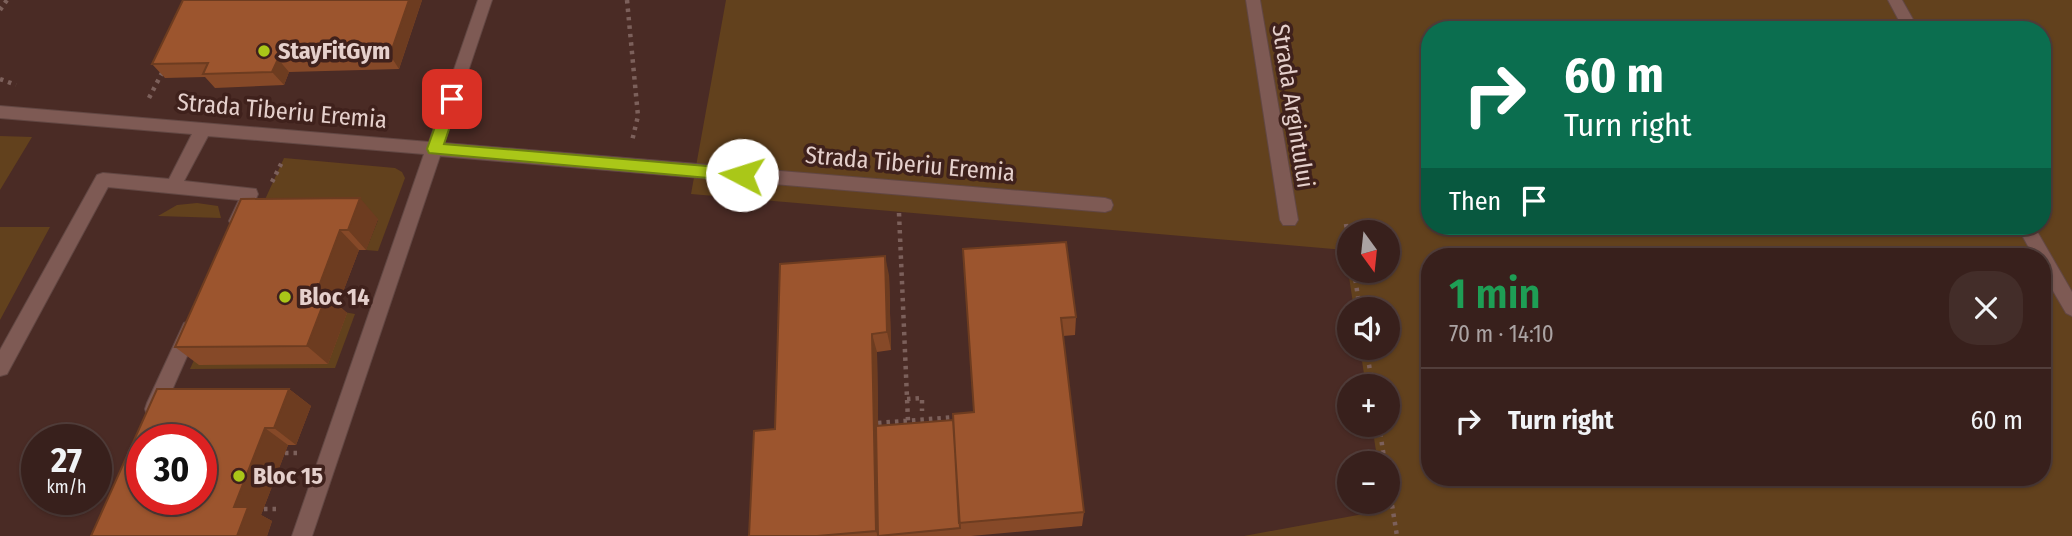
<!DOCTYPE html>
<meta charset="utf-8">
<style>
body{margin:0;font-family:"Fira Sans Condensed",sans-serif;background:#432d29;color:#f1f3f6;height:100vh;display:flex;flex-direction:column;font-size:26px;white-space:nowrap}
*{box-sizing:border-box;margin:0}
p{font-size:23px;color:#aba3a3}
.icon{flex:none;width:38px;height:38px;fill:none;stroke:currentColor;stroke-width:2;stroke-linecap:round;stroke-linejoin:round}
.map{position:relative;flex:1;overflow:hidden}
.details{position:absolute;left:1421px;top:248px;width:630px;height:238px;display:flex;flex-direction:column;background:#38201c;border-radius:28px;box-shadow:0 2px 5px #0004,0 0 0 2px #523e3b}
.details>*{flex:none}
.guide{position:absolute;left:1421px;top:21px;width:630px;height:214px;border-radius:28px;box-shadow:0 2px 5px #0004,0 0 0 2px #523e3b;background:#0b6e4f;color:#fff;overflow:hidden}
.needle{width:46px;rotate:165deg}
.fabs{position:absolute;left:1337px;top:220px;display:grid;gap:14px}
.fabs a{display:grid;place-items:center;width:63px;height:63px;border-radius:50%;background:#38201c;box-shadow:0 2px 5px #0004,0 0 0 2px #523e3b;font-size:35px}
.speed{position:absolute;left:21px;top:424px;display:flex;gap:14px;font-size:35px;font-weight:700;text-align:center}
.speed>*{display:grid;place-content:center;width:91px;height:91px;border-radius:50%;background:#38201c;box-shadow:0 2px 5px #0004,0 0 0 2px #523e3b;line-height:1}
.speed small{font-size:18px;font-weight:400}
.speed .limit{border:10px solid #d22;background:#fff;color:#111}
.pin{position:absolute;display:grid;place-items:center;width:60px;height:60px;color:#fff;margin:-30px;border-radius:14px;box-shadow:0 4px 10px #0006}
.me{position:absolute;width:77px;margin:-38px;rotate:275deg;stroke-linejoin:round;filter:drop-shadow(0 0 5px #0008)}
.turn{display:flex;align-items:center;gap:24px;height:147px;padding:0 28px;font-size:32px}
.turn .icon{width:91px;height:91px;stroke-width:2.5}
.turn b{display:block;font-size:49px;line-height:60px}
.then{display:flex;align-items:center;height:66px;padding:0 28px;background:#0003;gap:14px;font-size:26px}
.round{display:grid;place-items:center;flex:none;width:74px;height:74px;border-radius:28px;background:#432d29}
.headline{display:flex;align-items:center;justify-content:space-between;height:119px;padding:0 28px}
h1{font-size:42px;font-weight:600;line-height:52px;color:#1e9e55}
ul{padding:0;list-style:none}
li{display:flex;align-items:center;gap:21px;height:105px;padding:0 28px;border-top:2px solid #523e3b}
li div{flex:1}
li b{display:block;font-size:26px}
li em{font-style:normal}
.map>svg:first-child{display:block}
.green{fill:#62411d;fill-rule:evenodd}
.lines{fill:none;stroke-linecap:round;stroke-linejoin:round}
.street-casing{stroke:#624743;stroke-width:2}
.path{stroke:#7c605b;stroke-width:4.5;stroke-dasharray:3.5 5;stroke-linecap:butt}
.street{fill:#7e5a54;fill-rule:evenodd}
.wall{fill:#864928}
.shaded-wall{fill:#6d3c20}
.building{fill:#9c552e;stroke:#6d3c20;stroke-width:2;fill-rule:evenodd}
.route{fill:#aac718;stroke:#6e8110;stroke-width:2}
.poi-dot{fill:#aac718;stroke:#3f211c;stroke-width:2.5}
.labels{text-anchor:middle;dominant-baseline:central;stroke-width:7;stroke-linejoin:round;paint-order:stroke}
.poi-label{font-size:24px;font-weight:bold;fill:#e5d0cc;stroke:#3f211c;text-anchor:start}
.street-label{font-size:24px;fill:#e5d0cc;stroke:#3f211c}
</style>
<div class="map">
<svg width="2072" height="536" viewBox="0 0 2072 536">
<rect width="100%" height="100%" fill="#4a2b25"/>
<!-- green -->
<path class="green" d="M 726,0 L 2072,0 L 2072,536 L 1244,536 L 1385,510 L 1388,464 L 1378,464 L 1372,425 L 1388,425 L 1388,387 L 1366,387 L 1360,348 L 1388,348 L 1388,310 L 1354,310 L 1345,250 L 691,194 ZM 1430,30 L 2042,30 L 2042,226 L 1430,226 ZM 1349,233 L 1388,233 L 1388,271 L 1349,271 ZM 1430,257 L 2042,257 L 2042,478 L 1430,478 Z
M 0,136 L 32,137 L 0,190 Z
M 284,158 L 395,168 L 402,172 L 405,178 L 378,251 L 366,250 L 378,220 L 235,265 Z
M 197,203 L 218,206 L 221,218 L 158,216 L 177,205 Z
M 0,227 L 50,227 L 0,320 Z
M 225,291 L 355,314 L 335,368 L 190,369 Z"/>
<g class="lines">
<!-- street casing -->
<g class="street-casing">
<path id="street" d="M 478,0 L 492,0 L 444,143 L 1105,198 L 1111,200 L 1113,205 L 1111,210 L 1105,212 L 440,156 L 312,536 L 292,536 L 424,154 L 208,136 L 184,181 L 256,189 L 258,194 L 244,226 L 232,226 L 229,221 L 239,200 L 108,187 L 7,374 L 0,376 L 0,350 L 97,175 L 103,173 L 169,179 L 192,134 L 0,118 L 0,106 L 429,142 Z
M 1246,0 L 1260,0 L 1298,220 L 1295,225 L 1283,225 L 1280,220 Z
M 1888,0 L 1902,0 L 1919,30 L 1904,30 Z
M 2017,226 L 2034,226 L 2072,292 L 2072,316 L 2066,313 L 2042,272 L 2042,257 L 2034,257 Z
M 190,321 L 196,323 L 199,329 L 161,415 L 154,418 L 147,415 L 145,409 L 147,403 L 184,323 Z"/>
</g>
<!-- path -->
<path class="path" d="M 627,0 L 638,116 L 632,141
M 0,10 L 7,0
M 0,79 L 16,85
M 149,98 L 163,71
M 272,182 L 282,162
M 899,213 L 908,421
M 1346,224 L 1349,243
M 1354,271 L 1360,310
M 1366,348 L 1373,387
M 907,399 L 922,398 L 922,411
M 878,423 L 956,417
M 1379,425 L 1385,464
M 285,453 L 301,453
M 1388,480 L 1397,536
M 264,509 L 280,509"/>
<!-- street -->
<use href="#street" class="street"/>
</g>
<!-- wall -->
<path class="wall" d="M 183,0 L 422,0 L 399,69 L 289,72 L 284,85 L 215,88 L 205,77 L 165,78 L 152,64 Z
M 241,199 L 378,219 L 366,250 L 359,250 L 338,305 L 347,313 L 328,364 L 199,365 L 175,347 Z
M 963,249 L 1076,317 L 1075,335 L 1063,336 L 1084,512 L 1082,526 L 971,536 L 749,536 L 775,429 L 889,275 L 891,350 L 877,352 L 878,426 L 953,420 L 974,412 Z
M 289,389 L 311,406 L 296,445 L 288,445 L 261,515 L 272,521 L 267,536 L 91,536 Z"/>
<!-- shaded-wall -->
<path class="shaded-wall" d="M 409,0 L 422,0 L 399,69 L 390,55 Z
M 278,59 L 289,72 L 284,85 L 272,72 Z
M 360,198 L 378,219 L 366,250 L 348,230 Z
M 340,230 L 359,250 L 338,305 L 347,313 L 328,364 L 307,346 L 316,294 Z
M 885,256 L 889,275 L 891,350 L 887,332 Z
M 872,334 L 877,352 L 880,536 L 878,536 L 876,531 Z
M 289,389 L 311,406 L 296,445 L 274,428 Z
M 265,428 L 288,445 L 261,515 L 272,521 L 267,536 L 237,536 L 234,507 Z"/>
<!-- building -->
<path class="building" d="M 183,0 L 409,0 L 390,55 L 278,59 L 272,72 L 203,74 L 208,63 L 152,64 Z
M 360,198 L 348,230 L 340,230 L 316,294 L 327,294 L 307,346 L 175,347 L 241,199 Z
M 1066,242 L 1076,317 L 1061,318 L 1084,512 L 959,523 L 953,414 L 974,412 L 963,249 Z
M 885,256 L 887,332 L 872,334 L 876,531 L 817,536 L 749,536 L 754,431 L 775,429 L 780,264 Z
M 157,389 L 289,389 L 274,428 L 265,428 L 234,507 L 248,507 L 237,536 L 91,536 ZM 142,439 L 201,439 L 201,499 L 142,499 Z
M 953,420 L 960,528 L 878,536 L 876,426 Z"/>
<!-- route -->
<path class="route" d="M 452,93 L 459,99 L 444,144 L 742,169 L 749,175 L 742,181 L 429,153 L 427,149 L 445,99 Z"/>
<!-- markers -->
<g class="poi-dot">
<circle cx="264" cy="51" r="7"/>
<circle cx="285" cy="297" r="7"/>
<circle cx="239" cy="476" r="7"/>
</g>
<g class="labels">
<!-- poi labels -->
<g class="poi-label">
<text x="278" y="51">StayFitGym</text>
<text x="299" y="297">Bloc 14</text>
<text x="253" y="476">Bloc 15</text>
</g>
<!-- street labels -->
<g class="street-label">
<text transform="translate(1293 106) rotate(81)">Strada Argintului</text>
<text transform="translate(282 111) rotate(5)">Strada Tiberiu Eremia</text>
<text transform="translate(910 164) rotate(5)">Strada Tiberiu Eremia</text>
</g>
</g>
</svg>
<div class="fabs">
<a><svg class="needle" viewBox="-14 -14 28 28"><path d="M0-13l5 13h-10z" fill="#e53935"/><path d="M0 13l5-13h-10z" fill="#aba3a3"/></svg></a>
<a><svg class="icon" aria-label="sound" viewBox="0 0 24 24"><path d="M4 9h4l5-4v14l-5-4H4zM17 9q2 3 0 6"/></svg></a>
<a>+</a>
<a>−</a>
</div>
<div class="speed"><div>27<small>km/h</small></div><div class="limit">30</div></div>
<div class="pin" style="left:452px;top:99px;background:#d93025"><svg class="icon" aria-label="arrive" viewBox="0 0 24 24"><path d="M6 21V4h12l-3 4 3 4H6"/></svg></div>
<svg class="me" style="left:742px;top:175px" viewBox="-20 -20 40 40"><circle r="19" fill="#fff"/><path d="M0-13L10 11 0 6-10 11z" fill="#aac718"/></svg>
<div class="guide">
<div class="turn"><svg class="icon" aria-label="right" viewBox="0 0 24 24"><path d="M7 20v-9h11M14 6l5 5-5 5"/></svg><div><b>60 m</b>Turn right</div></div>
<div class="then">Then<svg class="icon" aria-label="arrive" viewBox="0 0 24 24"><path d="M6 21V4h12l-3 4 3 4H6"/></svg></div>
</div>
<section class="details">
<div class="headline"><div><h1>1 min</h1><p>70 m · 14:10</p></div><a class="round"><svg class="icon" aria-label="close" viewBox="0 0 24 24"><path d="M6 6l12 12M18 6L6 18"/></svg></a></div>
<ul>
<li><svg class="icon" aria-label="right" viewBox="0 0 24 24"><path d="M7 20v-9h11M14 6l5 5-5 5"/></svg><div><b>Turn right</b></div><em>60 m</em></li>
</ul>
</section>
</div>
